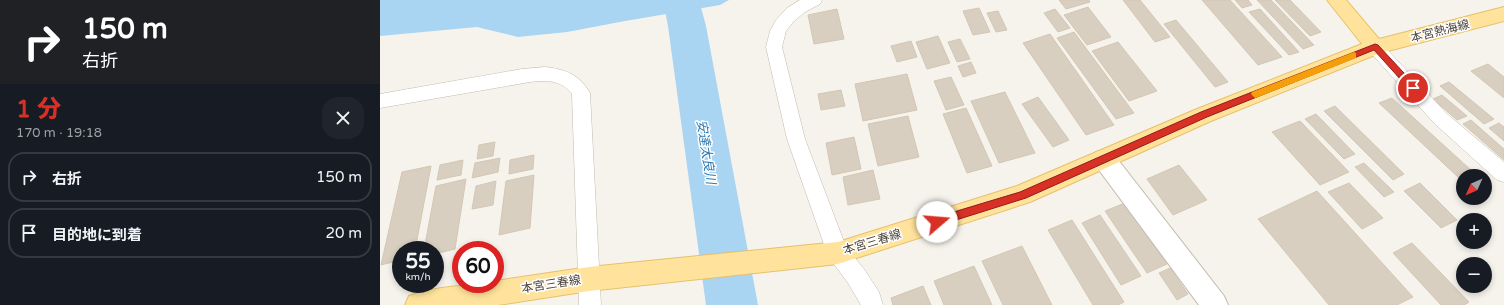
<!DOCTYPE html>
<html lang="ja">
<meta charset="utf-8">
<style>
body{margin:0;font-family:"Varela Round","Noto Sans JP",sans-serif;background:#20242c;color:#f1f3f6;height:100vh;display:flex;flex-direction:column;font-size:15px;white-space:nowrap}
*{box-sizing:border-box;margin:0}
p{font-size:13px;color:#9ea1a6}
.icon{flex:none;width:22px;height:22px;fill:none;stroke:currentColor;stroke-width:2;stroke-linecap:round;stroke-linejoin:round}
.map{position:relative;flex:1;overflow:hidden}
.details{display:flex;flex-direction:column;background:#171b24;width:380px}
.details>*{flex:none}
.banner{background:#202124;color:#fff;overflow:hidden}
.needle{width:26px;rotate:225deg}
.tools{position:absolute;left:1076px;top:169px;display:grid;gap:8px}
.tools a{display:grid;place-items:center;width:36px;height:36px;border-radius:50%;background:#171b24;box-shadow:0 2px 6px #0003;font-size:20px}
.speed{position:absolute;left:12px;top:241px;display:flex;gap:8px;font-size:20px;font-weight:700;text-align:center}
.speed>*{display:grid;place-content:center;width:52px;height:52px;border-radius:50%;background:#171b24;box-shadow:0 2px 6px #0003;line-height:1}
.speed small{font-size:10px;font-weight:400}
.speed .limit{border:6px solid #d22;background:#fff;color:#111}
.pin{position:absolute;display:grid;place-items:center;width:34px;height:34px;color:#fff;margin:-17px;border:2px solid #fff;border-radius:50%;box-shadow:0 1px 4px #0007}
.me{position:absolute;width:44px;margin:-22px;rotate:72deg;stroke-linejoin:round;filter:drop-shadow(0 0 3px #0008)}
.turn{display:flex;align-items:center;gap:14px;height:84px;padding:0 16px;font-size:18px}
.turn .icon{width:52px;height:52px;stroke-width:2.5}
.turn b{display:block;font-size:28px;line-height:34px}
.round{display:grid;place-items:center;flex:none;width:42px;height:42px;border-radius:16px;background:#20242c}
.headline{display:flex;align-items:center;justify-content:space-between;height:68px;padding:0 16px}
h1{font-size:24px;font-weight:800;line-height:30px;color:#d93025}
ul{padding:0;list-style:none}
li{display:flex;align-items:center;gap:12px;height:50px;margin:0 8px 6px;padding:0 8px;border:2px solid #363941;border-radius:16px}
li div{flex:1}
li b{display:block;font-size:15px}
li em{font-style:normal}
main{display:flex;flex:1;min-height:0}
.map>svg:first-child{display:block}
.water{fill:#a9d4f2}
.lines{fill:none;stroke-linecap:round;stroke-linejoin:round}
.river{fill:#a9d4f2;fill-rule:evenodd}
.building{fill:#d8cfc1;stroke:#d3c7b4}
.minor-casing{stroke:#c2bbae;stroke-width:1}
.tertiary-casing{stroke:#c2bbae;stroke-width:2}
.primary-casing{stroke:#e6c16a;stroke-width:2}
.minor{fill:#fff;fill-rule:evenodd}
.tertiary{fill:#fff;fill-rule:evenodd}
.primary{fill:#ffe39c;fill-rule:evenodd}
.route{fill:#d93025;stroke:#8d1f18}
.slow{fill:#f59e0b}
.labels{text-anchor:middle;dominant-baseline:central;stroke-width:3;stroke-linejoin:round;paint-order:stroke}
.street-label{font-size:12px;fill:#4b4439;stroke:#fff}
.water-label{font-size:13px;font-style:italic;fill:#2e7ab2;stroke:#fff}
</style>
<main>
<section class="details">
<div class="banner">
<div class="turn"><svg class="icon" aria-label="right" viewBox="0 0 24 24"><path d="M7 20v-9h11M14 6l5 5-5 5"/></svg><div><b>150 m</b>右折</div></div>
</div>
<div class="headline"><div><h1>1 分</h1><p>170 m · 19:18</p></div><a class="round"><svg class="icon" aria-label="close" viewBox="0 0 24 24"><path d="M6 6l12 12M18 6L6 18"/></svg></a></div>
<ul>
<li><svg class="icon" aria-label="right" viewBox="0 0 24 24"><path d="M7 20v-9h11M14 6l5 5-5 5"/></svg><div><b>右折</b></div><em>150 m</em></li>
<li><svg class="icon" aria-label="arrive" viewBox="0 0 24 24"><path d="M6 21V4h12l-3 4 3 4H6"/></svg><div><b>目的地に到着</b></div><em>20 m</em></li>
</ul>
</section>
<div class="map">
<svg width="1124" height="305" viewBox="0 0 1124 305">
<rect width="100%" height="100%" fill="#f6f3ec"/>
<!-- water -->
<path class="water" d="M 0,0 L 349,0 L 340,5 L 245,21 L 187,32 L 138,37 L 97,27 L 0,36 Z"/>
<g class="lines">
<!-- river -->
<path class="river" d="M 283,0 L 319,0 L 326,26 L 378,305 L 326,305 L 288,26 Z"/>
</g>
<!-- building -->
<path class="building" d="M 679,0 L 709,0 L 710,2 L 686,9 Z
M 743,0 L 760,0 L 790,37 L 775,42 Z
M 822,0 L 850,0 L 902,57 L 878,65 Z
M 855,0 L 868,0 L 872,5 L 862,8 Z
M 877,0 L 891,0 L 934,45 L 923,49 Z
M 895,0 L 910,0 L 941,32 L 930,36 Z
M 708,7 L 731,37 L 707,45 L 684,15 Z
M 599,8 L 610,32 L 593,35 L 583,11 Z
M 457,9 L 464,39 L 434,44 L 428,15 Z
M 675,9 L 690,28 L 678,32 L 664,13 Z
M 880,9 L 919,52 L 909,55 L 869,12 Z
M 618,11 L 627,30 L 616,32 L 607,13 Z
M 796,20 L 848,82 L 835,87 L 784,24 Z
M 694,32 L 754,113 L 736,119 L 677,38 Z
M 670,34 L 734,125 L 706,135 L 643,43 Z
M 558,36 L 570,63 L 547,69 L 536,42 Z
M 580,39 L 590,59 L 577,62 L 568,42 Z
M 531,41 L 537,57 L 517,62 L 511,46 Z
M 738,42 L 777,91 L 749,101 L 712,51 Z
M 591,62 L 596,73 L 583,77 L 578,66 Z
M 1108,64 L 1124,77 L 1124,98 L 1091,71 Z
M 527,74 L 537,110 L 483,121 L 475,84 Z
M 571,77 L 584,105 L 566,110 L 554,81 Z
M 1069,82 L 1114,119 L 1104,124 L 1060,86 Z
M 461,90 L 465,106 L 441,110 L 438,94 Z
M 625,92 L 655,153 L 619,163 L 591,101 Z
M 1062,95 L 1087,116 L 1077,120 L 1053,99 Z
M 658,97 L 689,140 L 673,147 L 642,104 Z
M 1012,98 L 1092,171 L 1079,178 L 999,103 Z
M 955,106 L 1024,174 L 1013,180 L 944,111 Z
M 586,108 L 612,166 L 587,173 L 563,114 Z
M 936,114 L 975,154 L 964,159 L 925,119 Z
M 528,116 L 539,157 L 498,166 L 488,124 Z
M 1091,120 L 1124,149 L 1124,160 L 1083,124 Z
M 920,121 L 969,172 L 940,185 L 892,132 Z
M 1119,123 L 1124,127 L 1124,141 L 1109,128 Z
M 474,137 L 481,169 L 452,175 L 446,143 Z
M 115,142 L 113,156 L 97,159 L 99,145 Z
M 154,155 L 153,169 L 129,174 L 130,160 Z
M 120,158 L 118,172 L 92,178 L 95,163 Z
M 83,160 L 81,175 L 57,180 L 60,165 Z
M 984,163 L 1014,192 L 1004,197 L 975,167 Z
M 799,165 L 827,200 L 793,215 L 767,179 Z
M 51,166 L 35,250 L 21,250 L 21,260 L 1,265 L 22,172 Z
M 493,170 L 500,199 L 468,205 L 463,177 Z
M 154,175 L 150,228 L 119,235 L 126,181 Z
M 86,179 L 75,249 L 55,254 L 55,250 L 44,250 L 56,186 Z
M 116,181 L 113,205 L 92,209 L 96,186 Z
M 969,183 L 1003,218 L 982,229 L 948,192 Z
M 1040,183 L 1077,220 L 1061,228 L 1024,191 Z
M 937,191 L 1033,297 L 1017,305 L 949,305 L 878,219 Z
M 745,203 L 787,264 L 767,273 L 725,211 Z
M 720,215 L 761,276 L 741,285 L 702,223 Z
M 692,220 L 744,302 L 738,305 L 713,305 L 668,230 Z
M 1032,243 L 1089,302 L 1084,305 L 1061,305 L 1013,253 Z
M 642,246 L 672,305 L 623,305 L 602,261 Z
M 594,266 L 612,305 L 564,305 L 554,281 Z
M 790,268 L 808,294 L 797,300 L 779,273 Z
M 543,286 L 551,305 L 513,305 L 511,298 Z"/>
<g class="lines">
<!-- minor casing -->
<g class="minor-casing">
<path id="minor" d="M 420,0 L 442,0 L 440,4 L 425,12 L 413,22 L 406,31 L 402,47 L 425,139 L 466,247 L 484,269 L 499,292 L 503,305 L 481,305 L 468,283 L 451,260 L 447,253 L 407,139 L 386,47 L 390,31 L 396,20 L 407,8 Z
M 995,41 L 1001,43 L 1067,114 L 1124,162 L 1124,182 L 1117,180 L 1055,124 L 989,51 L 987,47 L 989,43 Z
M 165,67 C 185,69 200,75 210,93 L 221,305 L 199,305 L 192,94 C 181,80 167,80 150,82 L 0,108 L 0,94 L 142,69 Z"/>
</g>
<!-- tertiary casing -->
<g class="tertiary-casing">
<path id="tertiary" d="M 724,150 L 732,152 L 844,296 L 848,305 L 819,305 L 716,166 L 713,159 L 716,152 Z"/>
</g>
<!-- primary casing -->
<g class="primary-casing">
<path id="primary" d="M 947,0 L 966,0 L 999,39 L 1124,7 L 1124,21 L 1000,53 L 831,121 L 650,202 L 458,264 L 209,291 L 118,305 L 25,305 L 29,296 C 52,287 90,284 115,284 L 115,281 L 209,267 L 458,242 L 637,186 L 817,109 L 982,44 Z"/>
</g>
<!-- minor -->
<use href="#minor" class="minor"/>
<!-- tertiary -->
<use href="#tertiary" class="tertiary"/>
<!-- primary -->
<use href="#primary" class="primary"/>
</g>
<!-- route -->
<path class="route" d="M 995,44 L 998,45 L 1036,86 L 1037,88 L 1036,90 L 1030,90 L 994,50 L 827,117 L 646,198 L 557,226 L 554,225 L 552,222 L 554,219 L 557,217 L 640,192 L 821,112 Z"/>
<!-- slow -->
<path class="slow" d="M 974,52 L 976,53 L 976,58 L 878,97 L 875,98 L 871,94 L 872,92 Z"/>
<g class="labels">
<!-- street labels -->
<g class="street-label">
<text transform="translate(1060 31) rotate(-14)">本宮熱海線</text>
<text transform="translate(492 242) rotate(-17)">本宮三春線</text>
<text transform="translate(171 284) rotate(-9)">本宮三春線</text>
</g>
<!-- water labels -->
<g class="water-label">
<text transform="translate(326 152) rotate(81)">安達太良川</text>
</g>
</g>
</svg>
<div class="tools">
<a><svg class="needle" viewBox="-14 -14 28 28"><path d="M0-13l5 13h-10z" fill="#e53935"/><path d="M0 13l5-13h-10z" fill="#9ea1a6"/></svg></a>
<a>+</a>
<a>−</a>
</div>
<div class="speed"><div>55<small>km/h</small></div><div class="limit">60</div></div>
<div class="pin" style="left:1033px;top:88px;background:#d93025"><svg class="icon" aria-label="arrive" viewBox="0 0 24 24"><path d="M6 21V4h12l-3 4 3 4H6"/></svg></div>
<svg class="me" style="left:557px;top:222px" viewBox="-20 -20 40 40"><circle r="19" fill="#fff"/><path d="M0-13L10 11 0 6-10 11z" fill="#d93025"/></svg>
</div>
</main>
